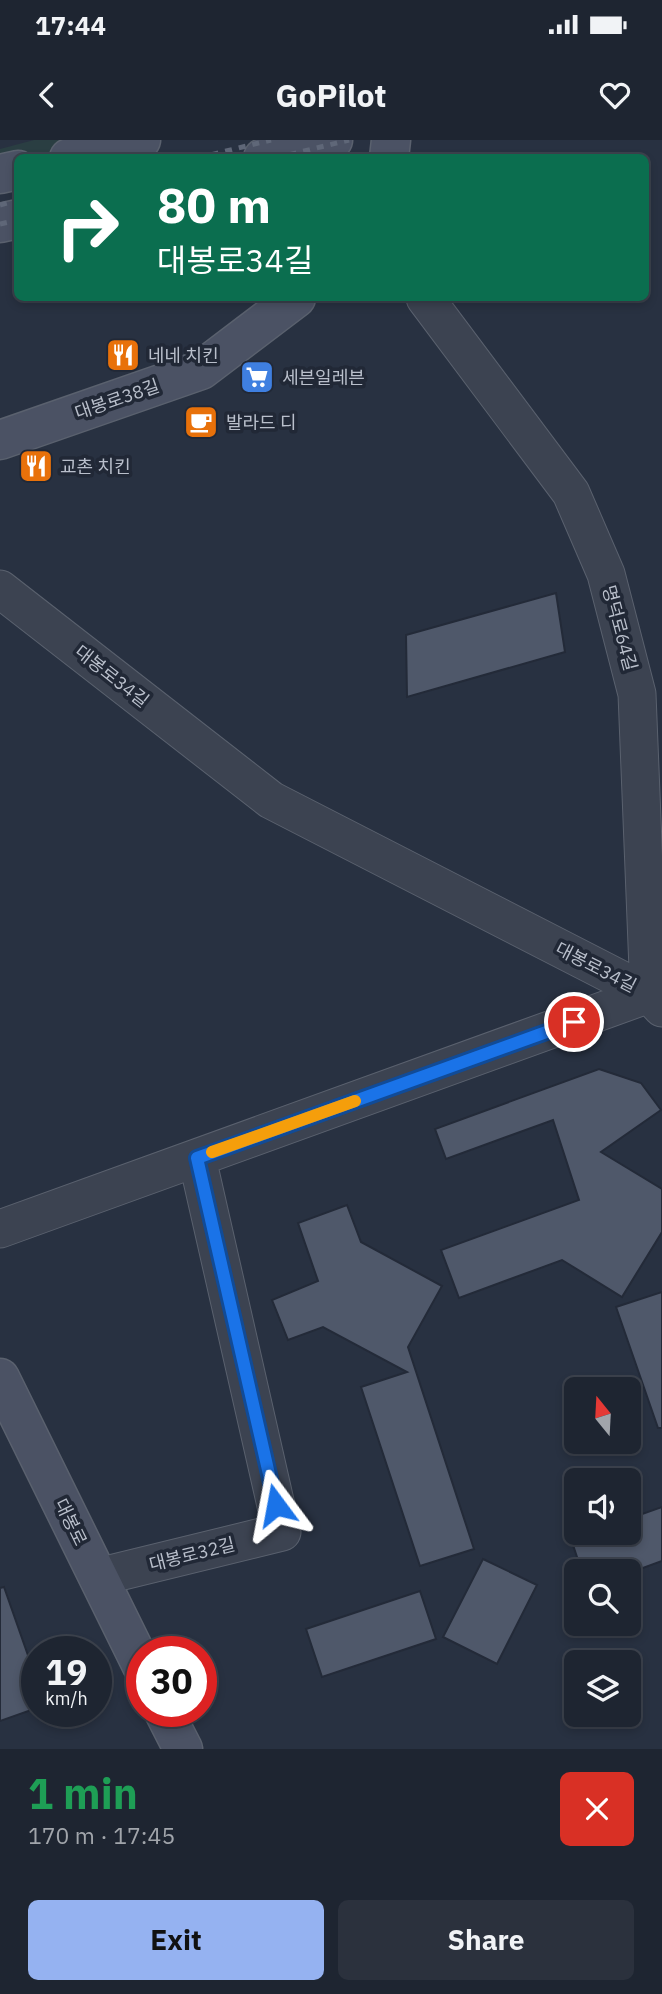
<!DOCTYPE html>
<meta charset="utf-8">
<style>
body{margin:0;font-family:"IBM Plex Sans","Noto Sans KR",sans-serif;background:#2b313d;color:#f1f3f6;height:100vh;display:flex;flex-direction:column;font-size:26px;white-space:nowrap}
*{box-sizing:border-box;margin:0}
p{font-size:23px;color:#a1a5ab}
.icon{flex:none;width:38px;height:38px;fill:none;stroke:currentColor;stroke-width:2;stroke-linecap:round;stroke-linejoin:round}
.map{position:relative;height:1609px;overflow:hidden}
.drawer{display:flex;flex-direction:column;background:#1e2531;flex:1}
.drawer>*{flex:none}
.hud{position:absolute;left:14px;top:14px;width:635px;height:147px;border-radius:10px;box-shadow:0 4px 10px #0003,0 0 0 2px #3c424d;background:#0b6e4f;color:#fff;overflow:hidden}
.needle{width:46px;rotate:342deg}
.controls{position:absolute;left:564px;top:1237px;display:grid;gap:14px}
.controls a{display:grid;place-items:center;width:77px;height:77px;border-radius:10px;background:#1e2531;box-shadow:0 4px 10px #0003,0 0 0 2px #3c424d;font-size:35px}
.speed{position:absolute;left:21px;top:1496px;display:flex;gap:14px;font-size:35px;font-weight:700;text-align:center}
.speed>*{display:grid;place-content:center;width:91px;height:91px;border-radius:50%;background:#1e2531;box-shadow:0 4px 10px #0003,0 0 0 2px #3c424d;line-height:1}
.speed small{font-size:18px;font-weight:400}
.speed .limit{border:10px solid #d22;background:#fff;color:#111}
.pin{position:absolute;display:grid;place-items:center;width:60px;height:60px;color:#fff;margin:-30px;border:4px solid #fff;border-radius:50%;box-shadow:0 2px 7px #0007}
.me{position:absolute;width:77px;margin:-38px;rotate:347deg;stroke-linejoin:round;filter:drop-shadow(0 0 5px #0008)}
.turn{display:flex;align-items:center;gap:24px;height:147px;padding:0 28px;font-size:32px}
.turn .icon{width:91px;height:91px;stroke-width:2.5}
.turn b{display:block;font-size:49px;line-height:60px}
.round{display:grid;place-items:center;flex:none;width:74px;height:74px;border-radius:10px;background:#2b313d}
.summary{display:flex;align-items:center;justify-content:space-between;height:119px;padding:0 28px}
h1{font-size:42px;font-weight:700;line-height:52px;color:#1e9e55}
.action{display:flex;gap:14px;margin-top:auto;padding:14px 28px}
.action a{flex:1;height:80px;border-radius:10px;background:#95b2f1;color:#111;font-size:28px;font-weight:700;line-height:80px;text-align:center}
.action a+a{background:#2b313d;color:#f1f3f6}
.status{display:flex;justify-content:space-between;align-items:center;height:49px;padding:0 35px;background:#1e2531;direction:ltr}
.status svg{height:19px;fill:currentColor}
header{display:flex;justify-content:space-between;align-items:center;height:91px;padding:0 28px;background:#1e2531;font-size:32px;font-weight:700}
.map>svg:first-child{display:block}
.green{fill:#2a3e42}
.building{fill:#4f586a;stroke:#232a38;stroke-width:2}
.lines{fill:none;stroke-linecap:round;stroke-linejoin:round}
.street-casing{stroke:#5a616e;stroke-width:39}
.secondary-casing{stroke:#5a616e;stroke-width:41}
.street{stroke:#3c4351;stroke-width:37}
.secondary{stroke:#4b5264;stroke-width:38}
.rail{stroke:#5f6778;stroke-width:5;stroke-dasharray:7 7;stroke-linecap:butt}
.route-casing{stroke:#114b97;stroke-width:18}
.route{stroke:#1a73e8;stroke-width:12}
.slow{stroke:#f59e0b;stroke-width:12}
.labels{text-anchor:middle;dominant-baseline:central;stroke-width:7;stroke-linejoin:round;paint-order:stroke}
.poi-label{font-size:18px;fill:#b9bfcb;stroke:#212836;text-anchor:start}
.street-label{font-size:18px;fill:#b9bfcb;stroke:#212836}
</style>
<div class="status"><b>17:44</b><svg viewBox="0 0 49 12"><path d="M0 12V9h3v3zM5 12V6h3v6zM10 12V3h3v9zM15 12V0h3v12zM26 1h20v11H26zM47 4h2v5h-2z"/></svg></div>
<header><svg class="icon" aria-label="back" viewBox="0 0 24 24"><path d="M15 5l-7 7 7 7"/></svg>GoPilot<svg class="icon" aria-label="heart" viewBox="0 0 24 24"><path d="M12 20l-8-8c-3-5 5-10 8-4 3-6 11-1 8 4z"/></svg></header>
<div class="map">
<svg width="662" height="1609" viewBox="0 0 662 1609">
<rect width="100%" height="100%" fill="#283141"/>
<!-- green -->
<path class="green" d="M 34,0 L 141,0 L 69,17 L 18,18 L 0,34 L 0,9 Z"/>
<!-- building -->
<path class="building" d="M 556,453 L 565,512 L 407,557 L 406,495 Z
M 599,929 L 641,943 L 661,970 L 601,1012 L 662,1049 L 662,1092 L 622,1157 L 562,1120 L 459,1158 L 441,1110 L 579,1060 L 553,980 L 446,1019 L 435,989 Z
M 347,1065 L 361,1102 L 442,1146 L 408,1207 L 474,1409 L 420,1426 L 361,1247 L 407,1232 L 323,1187 L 288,1200 L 272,1160 L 318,1141 L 298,1083 Z
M 662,1152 L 662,1288 L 658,1288 L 616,1167 Z
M 662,1367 L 662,1421 L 632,1432 L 582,1432 L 571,1399 L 588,1393 L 628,1393 L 628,1379 Z
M 483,1419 L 537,1445 L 497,1524 L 443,1497 Z
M 4,1447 L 37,1541 L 37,1568 L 0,1581 L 0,1448 Z
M 420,1451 L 436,1499 L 322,1537 L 306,1489 Z"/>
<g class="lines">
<!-- street casing -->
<g class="street-casing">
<path id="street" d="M 425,158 L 571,353 L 606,434 L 637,554 L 649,854
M 0,449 L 271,660 L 649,854 L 662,868
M 0,1089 L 649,854
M 98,1437 L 282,1392 L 197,1018"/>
</g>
<!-- secondary casing -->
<g class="secondary-casing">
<path id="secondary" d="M 69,18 L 141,0
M 263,18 L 333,0
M 389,18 L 391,0
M 0,34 L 18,30
M 0,83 L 18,79
M 0,300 L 201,230 L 296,158
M 0,1238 L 142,1526
M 164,1572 L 183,1609"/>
</g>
<!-- street -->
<use href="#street" class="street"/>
<!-- secondary -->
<use href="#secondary" class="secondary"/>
<!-- rail -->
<path class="rail" d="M 198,18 L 271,0
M 276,18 L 349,0
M 0,65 L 18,60
M 0,84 L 18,80"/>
</g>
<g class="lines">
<!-- route casing -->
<g class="route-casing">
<path id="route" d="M 276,1365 L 197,1018 L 574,882"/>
</g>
<!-- route -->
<use href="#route" class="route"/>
<!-- slow -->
<path class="slow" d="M 212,1012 L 355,961"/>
</g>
<!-- icons -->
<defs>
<g id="restaurant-square" transform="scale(1.75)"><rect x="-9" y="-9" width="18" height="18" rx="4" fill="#e8710a" stroke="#212836"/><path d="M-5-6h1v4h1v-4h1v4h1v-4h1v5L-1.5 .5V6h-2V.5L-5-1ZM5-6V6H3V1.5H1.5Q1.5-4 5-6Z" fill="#fff"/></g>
<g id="supermarket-square" transform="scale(1.75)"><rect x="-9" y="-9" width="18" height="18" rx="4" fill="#3f7fe0" stroke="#212836"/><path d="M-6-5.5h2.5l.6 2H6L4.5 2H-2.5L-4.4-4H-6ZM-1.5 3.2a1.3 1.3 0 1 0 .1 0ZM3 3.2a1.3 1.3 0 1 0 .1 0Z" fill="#fff"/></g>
<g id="cafe-square" transform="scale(1.75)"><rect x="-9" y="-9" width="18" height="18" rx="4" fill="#e8710a" stroke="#212836"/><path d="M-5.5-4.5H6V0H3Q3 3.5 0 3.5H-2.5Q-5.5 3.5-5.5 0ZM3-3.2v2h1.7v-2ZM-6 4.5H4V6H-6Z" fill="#fff"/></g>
</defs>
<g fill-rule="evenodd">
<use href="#restaurant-square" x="123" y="215"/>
<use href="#supermarket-square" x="257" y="237"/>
<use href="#cafe-square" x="201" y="282"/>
<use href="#restaurant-square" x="36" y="326"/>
</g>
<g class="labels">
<!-- poi labels -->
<g class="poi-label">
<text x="148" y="215">네네 치킨</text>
<text x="282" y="237">세븐일레븐</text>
<text x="226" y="282">발라드 디</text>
<text x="60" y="326">교촌 치킨</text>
</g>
<!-- street labels -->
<g class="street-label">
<text transform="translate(117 259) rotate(-19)">대봉로38길</text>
<text transform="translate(620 488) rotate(75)">명덕로64길</text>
<text transform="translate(112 536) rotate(38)">대봉로34길</text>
<text transform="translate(596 827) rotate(27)">대봉로34길</text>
<text transform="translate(71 1382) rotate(64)">대봉로</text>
<text transform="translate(192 1414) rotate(-14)">대봉로32길</text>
</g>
</g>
</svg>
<div class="controls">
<a><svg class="needle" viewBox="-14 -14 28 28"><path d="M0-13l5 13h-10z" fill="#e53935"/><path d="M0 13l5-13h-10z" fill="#a1a5ab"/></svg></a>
<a><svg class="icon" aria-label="sound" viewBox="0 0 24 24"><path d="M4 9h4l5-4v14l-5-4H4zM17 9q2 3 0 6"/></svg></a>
<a><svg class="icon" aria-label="search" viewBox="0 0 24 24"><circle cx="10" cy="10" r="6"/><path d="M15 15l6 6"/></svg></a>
<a><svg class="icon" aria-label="layers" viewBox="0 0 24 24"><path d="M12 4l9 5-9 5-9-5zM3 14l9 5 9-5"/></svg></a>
</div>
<div class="speed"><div>19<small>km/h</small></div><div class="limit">30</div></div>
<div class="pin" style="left:574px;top:882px;background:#d93025"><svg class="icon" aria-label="arrive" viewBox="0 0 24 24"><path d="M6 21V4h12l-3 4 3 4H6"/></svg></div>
<svg class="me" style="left:276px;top:1365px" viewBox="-20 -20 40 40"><path d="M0-17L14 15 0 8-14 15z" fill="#1a73e8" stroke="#fff" stroke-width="4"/></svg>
<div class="hud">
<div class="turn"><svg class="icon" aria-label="right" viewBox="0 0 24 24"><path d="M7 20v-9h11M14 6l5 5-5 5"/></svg><div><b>80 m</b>대봉로34길</div></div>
</div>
</div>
<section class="drawer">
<div class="summary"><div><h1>1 min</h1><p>170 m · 17:45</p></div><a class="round" style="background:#d93025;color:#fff"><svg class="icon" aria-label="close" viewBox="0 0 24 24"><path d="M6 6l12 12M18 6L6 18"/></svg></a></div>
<div class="action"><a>Exit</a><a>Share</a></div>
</section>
